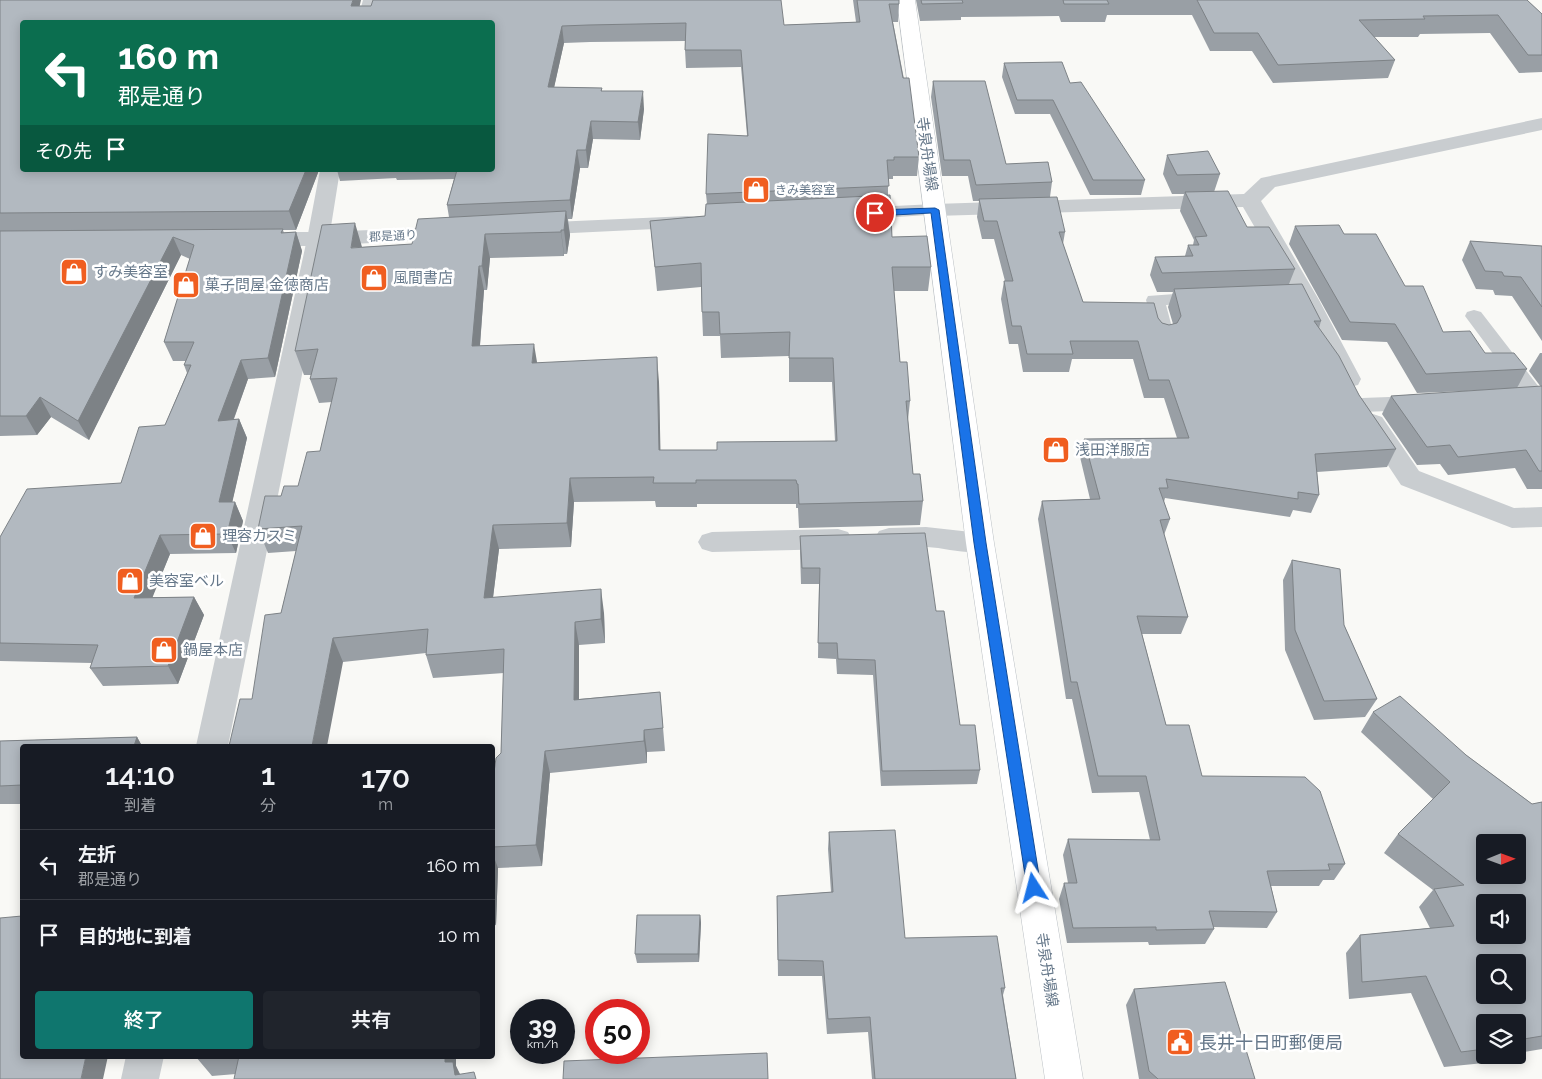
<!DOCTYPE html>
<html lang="ja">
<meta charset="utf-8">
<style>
body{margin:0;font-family:Raleway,"Noto Sans JP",sans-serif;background:#20242c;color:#f1f3f6;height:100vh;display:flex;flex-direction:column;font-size:19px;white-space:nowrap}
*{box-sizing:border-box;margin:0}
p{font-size:16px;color:#9ea1a6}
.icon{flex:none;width:28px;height:28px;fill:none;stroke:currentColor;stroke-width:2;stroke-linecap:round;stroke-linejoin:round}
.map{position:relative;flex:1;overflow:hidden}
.drawer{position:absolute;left:20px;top:744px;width:475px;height:315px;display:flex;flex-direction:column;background:#171b24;border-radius:5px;box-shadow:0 2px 12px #0003}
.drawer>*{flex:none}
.guide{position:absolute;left:20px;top:20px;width:475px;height:152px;border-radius:5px;box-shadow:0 2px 12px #0003;background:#0b6e4f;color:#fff;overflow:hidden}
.needle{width:32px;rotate:89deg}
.controls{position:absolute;left:1476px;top:834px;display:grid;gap:10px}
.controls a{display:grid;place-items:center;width:50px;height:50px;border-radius:5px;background:#171b24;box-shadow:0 2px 12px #0003;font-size:25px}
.speed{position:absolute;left:510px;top:999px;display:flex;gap:10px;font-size:25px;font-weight:700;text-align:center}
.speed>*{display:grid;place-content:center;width:65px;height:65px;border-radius:50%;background:#171b24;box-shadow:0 2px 12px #0003;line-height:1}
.speed small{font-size:12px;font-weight:400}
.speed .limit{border:8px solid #d22;background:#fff;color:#111}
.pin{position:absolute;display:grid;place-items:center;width:42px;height:42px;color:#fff;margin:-21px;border:2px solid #fff;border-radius:50%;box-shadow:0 1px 5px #0007}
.me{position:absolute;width:55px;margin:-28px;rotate:351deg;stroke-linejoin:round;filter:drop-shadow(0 0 4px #0008)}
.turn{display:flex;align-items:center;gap:18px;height:105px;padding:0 15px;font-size:22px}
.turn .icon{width:65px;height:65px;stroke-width:2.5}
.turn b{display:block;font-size:35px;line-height:42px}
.then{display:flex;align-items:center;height:48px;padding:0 15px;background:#0003;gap:10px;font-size:19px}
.eta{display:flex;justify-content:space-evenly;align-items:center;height:85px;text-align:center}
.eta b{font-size:30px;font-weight:600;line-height:35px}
.action{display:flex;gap:10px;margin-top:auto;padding:10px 15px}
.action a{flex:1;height:58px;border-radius:5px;background:#0f766e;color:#fff;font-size:20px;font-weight:600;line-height:58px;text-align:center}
.action a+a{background:#20242c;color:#f1f3f6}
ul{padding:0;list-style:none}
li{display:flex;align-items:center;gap:15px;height:70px;padding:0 15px;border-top:1px solid #363941}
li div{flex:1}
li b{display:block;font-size:19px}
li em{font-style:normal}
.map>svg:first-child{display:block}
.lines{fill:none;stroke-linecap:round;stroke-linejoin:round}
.secondary-casing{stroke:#bbc0c5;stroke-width:1}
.service{fill:#c9cdd0;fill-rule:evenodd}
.minor{fill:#c9cdd0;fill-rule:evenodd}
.tertiary{fill:#c9cdd0;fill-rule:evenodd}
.secondary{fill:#fff;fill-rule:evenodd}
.wall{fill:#999fa5;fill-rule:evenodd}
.shaded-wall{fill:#7d8286}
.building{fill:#b2b9c0;stroke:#7d8286;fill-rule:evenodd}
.route{fill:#1a73e8;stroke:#114b97}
.labels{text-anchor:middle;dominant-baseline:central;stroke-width:5;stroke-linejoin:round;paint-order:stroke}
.far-poi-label{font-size:12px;fill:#66788a;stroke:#fff;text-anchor:start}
.far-street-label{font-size:12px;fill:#66788a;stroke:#fff}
.street-label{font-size:15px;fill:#66788a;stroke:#fff}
.poi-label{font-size:15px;fill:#66788a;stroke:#fff;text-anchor:start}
.near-poi-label{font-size:18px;fill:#66788a;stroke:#fff;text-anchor:start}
</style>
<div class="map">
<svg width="1542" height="1079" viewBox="0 0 1542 1079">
<rect width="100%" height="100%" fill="#f9f9f6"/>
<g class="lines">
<!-- secondary casing -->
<g class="secondary-casing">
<path id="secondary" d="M 897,0 L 915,0 L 994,543 L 1083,1079 L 1045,1079 L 966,543 Z"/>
</g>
<!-- service -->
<path class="service" d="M 1202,292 L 1209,294 L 1211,298 L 1209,302 L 1166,305 L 1174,335 L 1171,339 L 1164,341 L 1157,339 L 1146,300 L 1148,296 Z
M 1474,310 L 1481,312 L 1542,391 L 1542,401 L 1515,404 L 1508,402 L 1505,397 L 1508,392 L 1520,390 L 1465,316 L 1467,312 Z
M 1416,396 L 1423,398 L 1426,403 L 1423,408 L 1416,410 L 1362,412 L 1355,410 L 1352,405 L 1355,400 L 1362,398 Z"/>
<!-- minor -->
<path class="minor" d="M 363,0 L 381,0 L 374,22 L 357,22 Z
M 1542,118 L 1542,130 L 1275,187 L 1261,201 L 1319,300 L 1361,379 L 1358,385 L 1349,387 L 1340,385 L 1337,379 L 1297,300 L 1243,207 L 935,216 L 928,214 L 924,210 L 928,206 L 935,204 L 1244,194 L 1261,178 Z
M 320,170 L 340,170 L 329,239 L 228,746 L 196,746 L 307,239 Z
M 1373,414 L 1382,417 L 1419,471 L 1514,508 L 1542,507 L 1542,527 L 1512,528 L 1401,485 L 1360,423 L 1364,417 Z
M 926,527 L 980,533 L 990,536 L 994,543 L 990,550 C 970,556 947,548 927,547 C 911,546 895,550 879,545 L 875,538 L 879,531 L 889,528 Z
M 838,529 L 848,532 L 852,539 L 848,546 L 838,549 L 712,552 L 702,549 L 698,542 L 702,535 L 712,532 Z
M 126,1056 L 164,1056 L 159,1079 L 121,1079 Z"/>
<!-- tertiary -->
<path class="tertiary" d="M 935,204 L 942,206 L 946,210 L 942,214 L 853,220 L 845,219 L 842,214 L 845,209 L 853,208 Z
M 688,216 L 696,217 L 699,222 L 696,227 L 531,235 L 523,234 L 520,229 L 523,224 L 531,223 Z
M 451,227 L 459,228 L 462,233 L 459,238 L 318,246 L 261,246 L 253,244 L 250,239 L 253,234 L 261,232 L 318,232 Z"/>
<!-- secondary -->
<use href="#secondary" class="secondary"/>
</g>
<!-- wall -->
<path class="wall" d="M 0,0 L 360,6 L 784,25 L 856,22 L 853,0 L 899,0 L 899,4 L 898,22 L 893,22 L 919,157 L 917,176 L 893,176 L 893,179 L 888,179 L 888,195 L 892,237 L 931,267 L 928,291 L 894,291 L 900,362 L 910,401 L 908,420 L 913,474 L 923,501 L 920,525 L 799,528 L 798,508 L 796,508 L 796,504 L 697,504 L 697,507 L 656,507 L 655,501 L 574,502 L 571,547 L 499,549 L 493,597 L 604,613 L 605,643 L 579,645 L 579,699 L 660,692 L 665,751 L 647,752 L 647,763 L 550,773 L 542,866 L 498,868 L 496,925 L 492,926 L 492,787 L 501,753 L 504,673 L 433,678 L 426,655 L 426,653 L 343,662 L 252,699 L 281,613 L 296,551 L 268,553 L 258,529 L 281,496 L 298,486 L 320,451 L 332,402 L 319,403 L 310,379 L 311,375 L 304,375 L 295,351 L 362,247 L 412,244 L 449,217 L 447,205 L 454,179 L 397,180 L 396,178 L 340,181 L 337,170 L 492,170 L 492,22 L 22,170 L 319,170 L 296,230 L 283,230 L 284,233 L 296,232 L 302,251 L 275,377 L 248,379 L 234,419 L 239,419 L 247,438 L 232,502 L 235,502 L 243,521 L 236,553 L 170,554 L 152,597 L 194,597 L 204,615 L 178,684 L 103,686 L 90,668 L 92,663 L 0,661 L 0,537 L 121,483 L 165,425 L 187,373 L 184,365 L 186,361 L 173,361 L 164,342 L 190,259 L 181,255 L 89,440 L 51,417 L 37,435 L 0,436 ZM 685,41 L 685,50 L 686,68 L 741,67 L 747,135 L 706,194 L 707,204 L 705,216 L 650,221 L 657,291 L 701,287 L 703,336 L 720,336 L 721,358 L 789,356 L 789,382 L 832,382 L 835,441 L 717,450 L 660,450 L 659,382 L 537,363 L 480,346 L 484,290 L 487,290 L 490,258 L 564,256 L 564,254 L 567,254 L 570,235 L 568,219 L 572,219 L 580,168 L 588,168 L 593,139 L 640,140 L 644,109 L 602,91 L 602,88 L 554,87 L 564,43 L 590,42 Z
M 916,0 L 1527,0 L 1542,14 L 1542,72 L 1519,73 L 1490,33 L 1420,34 L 1418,37 L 1374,37 L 1395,60 L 1388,78 L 1273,83 L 1252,51 L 1210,51 L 1192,15 L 1107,15 L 1105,22 L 1061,22 L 1059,16 L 961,17 L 961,20 L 920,21 Z
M 1004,63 L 1070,83 L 1145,180 L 1141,195 L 1090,195 L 1050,114 L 1015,114 L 1002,77 Z
M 933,81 L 1006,164 L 1052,182 L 1050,197 L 1065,232 L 1063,244 L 1083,302 L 1158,318 L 1162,323 L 1169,325 L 1173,324 L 1168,307 L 1173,292 L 1157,292 L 1150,275 L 1155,257 L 1185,256 L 1188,245 L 1193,245 L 1194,240 L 1180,211 L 1184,194 L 1172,194 L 1163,174 L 1167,155 L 1220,174 L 1214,192 L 1247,227 L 1295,269 L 1289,284 L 1321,321 L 1319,328 L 1359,395 L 1396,449 L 1387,467 L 1317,472 L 1319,495 L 1311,513 L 1293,510 L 1290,517 L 1165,498 L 1164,502 L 1170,519 L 1164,535 L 1188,617 L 1181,634 L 1142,634 L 1166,725 L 1202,776 L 1345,864 L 1334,880 L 1323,880 L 1319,886 L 1271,886 L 1277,912 L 1267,928 L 1213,927 L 1214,929 L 1205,944 L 1149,945 L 1148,942 L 1067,943 L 1059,899 L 1064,883 L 1068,883 L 1063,855 L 1068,839 L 1150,840 L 1139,792 L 1092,793 L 1072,699 L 1066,699 L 1038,519 L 1042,501 L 1090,499 L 1080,457 L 1084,439 L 1177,438 L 1164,398 L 1144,398 L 1133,359 L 1072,359 L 1069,372 L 1023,372 L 1018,344 L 1009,344 L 1001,299 L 1004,281 L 1005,281 L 994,239 L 982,239 L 977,217 L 979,201 L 973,201 L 968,176 L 942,176 L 931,97 Z
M 1295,226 L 1344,234 L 1405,286 L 1443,332 L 1485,353 L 1527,369 L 1517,388 L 1541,387 L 1529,371 L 1540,353 L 1542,353 L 1542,489 L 1527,489 L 1515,468 L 1448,475 L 1440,464 L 1417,465 L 1382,414 L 1391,396 L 1491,390 L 1417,393 L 1387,342 L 1342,340 L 1289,244 Z
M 1470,241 L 1542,246 L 1542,341 L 1512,296 L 1495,295 L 1493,290 L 1476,289 L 1462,260 Z
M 800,536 L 936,611 L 960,725 L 980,770 L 977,784 L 881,786 L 873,675 L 837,674 L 836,659 L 818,658 L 819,584 L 801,584 L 800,552 Z
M 1292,560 L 1344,625 L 1377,699 L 1365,717 L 1314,720 L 1285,650 L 1283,580 Z
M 1373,712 L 1466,755 L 1532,804 L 1542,802 L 1542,1049 L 1518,1053 L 1518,1022 L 1485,1022 L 1485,1055 L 1505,1055 L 1490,1058 L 1484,1063 L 1444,1067 L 1411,993 L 1349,999 L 1346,953 L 1360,935 L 1430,928 L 1419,907 L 1433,890 L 1384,853 L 1398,834 L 1433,799 L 1361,732 Z
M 137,737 L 142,746 L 22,746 L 22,804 L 0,804 L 0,741 Z
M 829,832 L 905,938 L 1005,988 L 1003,995 L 1016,1079 L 872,1079 L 868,1032 L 827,1034 L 822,976 L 778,976 L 777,896 L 831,892 L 828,849 Z
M 700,915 L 701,923 L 699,962 L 637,963 L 635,954 Z
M 1134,989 L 1255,1079 L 1139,1079 L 1126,1005 Z
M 196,1056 L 456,1056 L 456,1066 L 460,1074 L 477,1079 L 236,1074 L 212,1076 L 196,1057 Z"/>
<!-- shaded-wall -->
<path class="shaded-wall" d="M 353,0 L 361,0 L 356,22 L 351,6 Z
M 562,26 L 564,43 L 550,106 L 548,87 Z
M 643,91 L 644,109 L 640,140 L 638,122 Z
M 591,121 L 593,139 L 588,168 L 586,150 Z
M 577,150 L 580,168 L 572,219 L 570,200 Z
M 306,170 L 319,170 L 296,230 L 289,211 Z
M 566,211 L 570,235 L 567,254 L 564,230 Z
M 355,223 L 362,247 L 351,248 Z
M 561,230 L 564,254 L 564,256 L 561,232 Z
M 296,232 L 302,251 L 275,377 L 268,358 Z
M 485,234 L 490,258 L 487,290 L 482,266 Z
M 173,237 L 181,255 L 89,440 L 78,421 Z
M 479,266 L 484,290 L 478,370 L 472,346 Z
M 534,344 L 538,368 L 532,363 Z
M 657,357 L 659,382 L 661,475 L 659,450 Z
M 241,360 L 248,379 L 226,440 L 218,421 Z
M 40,397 L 51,417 L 37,435 L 26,416 Z
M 239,419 L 247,438 L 228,521 L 219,502 Z
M 570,478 L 574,502 L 571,547 L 567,523 Z
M 235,502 L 243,521 L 236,553 L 227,534 Z
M 493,525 L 499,549 L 490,622 L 484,598 Z
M 160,535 L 170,554 L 145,616 L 134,598 Z
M 601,589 L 604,613 L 605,643 L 601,619 Z
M 194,597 L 204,615 L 178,684 L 168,666 Z
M 575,622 L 579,645 L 579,723 L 574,700 Z
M 333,638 L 343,662 L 327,746 L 312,746 Z
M 644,730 L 647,752 L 647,763 L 644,741 Z
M 137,737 L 142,746 L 134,746 Z
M 545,751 L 550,773 L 542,866 L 536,845 Z
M 492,852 L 498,868 L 496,925 L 492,916 Z
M 700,915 L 701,923 L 699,962 L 698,954 Z
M 492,979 L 495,986 L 493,1019 L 492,1018 Z
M 86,1056 L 108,1056 L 103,1079 L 81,1079 Z
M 445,1056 L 456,1056 L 456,1066 L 462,1079 L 455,1079 L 445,1062 Z"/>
<!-- building -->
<path class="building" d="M 0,0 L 353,0 L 351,6 L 371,6 L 373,0 L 781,0 L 784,25 L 860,22 L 857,0 L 899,0 L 899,4 L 889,4 L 903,78 L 909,78 L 919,157 L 894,157 L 894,160 L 887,160 L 889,186 L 706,194 L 708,134 L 748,136 L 741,50 L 685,50 L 686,23 L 588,25 L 562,26 L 548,87 L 602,88 L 601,91 L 643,91 L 638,122 L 591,121 L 586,150 L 577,150 L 570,200 L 447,205 L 457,170 L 492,170 L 492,22 L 22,22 L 22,170 L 306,170 L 289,211 L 0,213 Z
M 921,0 L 962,0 L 963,3 L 922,4 Z
M 1063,0 L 1107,0 L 1109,4 L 1064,4 Z
M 1197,0 L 1527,0 L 1542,14 L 1542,55 L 1528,55 L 1498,15 L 1423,16 L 1425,19 L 1359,20 L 1395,60 L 1278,65 L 1258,33 L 1214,33 Z
M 1062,62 L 1070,83 L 1081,82 L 1145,180 L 1093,180 L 1053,100 L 1017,100 L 1004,63 Z
M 933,81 L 985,81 L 1006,164 L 1048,162 L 1052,182 L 976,185 L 970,160 L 944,160 Z
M 1208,151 L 1220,174 L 1177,175 L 1167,155 Z
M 1228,191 L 1247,227 L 1269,227 L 1295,269 L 1162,273 L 1155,257 L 1193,256 L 1188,245 L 1199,245 L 1195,237 L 1207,236 L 1185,192 Z
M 890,195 L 892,237 L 927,236 L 931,267 L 892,267 L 900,362 L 907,362 L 910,401 L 906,401 L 913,474 L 920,474 L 923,501 L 799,504 L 798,484 L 797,484 L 796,480 L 696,480 L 696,483 L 653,483 L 654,477 L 570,478 L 567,523 L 493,525 L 484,598 L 601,589 L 601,619 L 575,622 L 574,700 L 660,692 L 663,728 L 644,730 L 644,741 L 545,751 L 536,845 L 492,847 L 492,787 L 496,758 L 501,753 L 504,649 L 426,655 L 428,629 L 333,638 L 312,746 L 229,746 L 240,699 L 252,699 L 265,615 L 281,613 L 302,526 L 258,529 L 265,496 L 281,496 L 284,486 L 298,486 L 307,452 L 320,451 L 337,378 L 310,379 L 318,349 L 295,351 L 322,225 L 355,223 L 351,248 L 412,244 L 418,219 L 566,211 L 564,230 L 561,230 L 561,232 L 485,234 L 482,266 L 479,266 L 472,346 L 534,344 L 532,363 L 657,357 L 659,450 L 717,450 L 717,442 L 837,441 L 833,358 L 789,358 L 790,332 L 720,334 L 719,312 L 702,312 L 701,263 L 655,267 L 650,221 L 705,216 L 706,204 Z
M 1057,197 L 1065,232 L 1059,232 L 1083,302 L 1154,303 L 1158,318 L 1162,323 L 1169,325 L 1177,323 L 1181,316 L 1174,289 L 1302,284 L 1321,321 L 1314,321 L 1339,356 L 1359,395 L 1396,449 L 1315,454 L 1319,495 L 1298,492 L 1298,499 L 1166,479 L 1168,488 L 1159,488 L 1170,519 L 1160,520 L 1188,617 L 1137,616 L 1166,725 L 1189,725 L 1202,776 L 1305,777 L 1320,791 L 1345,864 L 1328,864 L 1330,870 L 1267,871 L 1277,912 L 1209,911 L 1214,929 L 1156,930 L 1156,927 L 1073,928 L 1064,883 L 1077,883 L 1068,839 L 1160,840 L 1146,776 L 1098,776 L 1077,682 L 1071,682 L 1042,501 L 1100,499 L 1084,439 L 1189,438 L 1169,380 L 1149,380 L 1138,341 L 1070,341 L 1073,354 L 1027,354 L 1021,326 L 1012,326 L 1004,281 L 1013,281 L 997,221 L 984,221 L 979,199 Z
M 1339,225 L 1344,234 L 1376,234 L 1405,286 L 1423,286 L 1443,332 L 1470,331 L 1485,353 L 1514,353 L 1527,369 L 1426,374 L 1395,324 L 1350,322 L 1295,226 Z
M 283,229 L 281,233 L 296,232 L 268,358 L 241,360 L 218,421 L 239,419 L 219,502 L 235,502 L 227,534 L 160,535 L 134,598 L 194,597 L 168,666 L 90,668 L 98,645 L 0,643 L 0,537 L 27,489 L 121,483 L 139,427 L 165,425 L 191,365 L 184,365 L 194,342 L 164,342 L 194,245 L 173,237 L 78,421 L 40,397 L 26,416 L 0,416 L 0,231 Z
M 1470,241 L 1542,246 L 1542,307 L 1521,277 L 1504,276 L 1502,272 L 1485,271 Z
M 1542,386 L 1542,471 L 1539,471 L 1526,450 L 1458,457 L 1450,445 L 1427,447 L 1391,396 Z
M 925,533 L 936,611 L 944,611 L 960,725 L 975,725 L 980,770 L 882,771 L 875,660 L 838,659 L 837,643 L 818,643 L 820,568 L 802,568 L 800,536 Z
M 1292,560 L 1340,569 L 1344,625 L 1377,699 L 1324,701 L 1295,630 Z
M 1400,696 L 1466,755 L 1532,804 L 1542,802 L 1542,1036 L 1518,1040 L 1518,1022 L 1485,1022 L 1485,1049 L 1461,1052 L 1426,976 L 1362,982 L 1360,935 L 1454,926 L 1434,889 L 1464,885 L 1398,834 L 1450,782 L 1373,712 ZM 1485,842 L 1518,842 L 1518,875 L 1485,875 ZM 1485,902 L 1518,902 L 1518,935 L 1485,935 ZM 1485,962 L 1518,962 L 1518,995 L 1485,995 Z
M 137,737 L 134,746 L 22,746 L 22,785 L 0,786 L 0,741 Z
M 895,830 L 905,938 L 997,936 L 1005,988 L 1001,988 L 1016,1079 L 875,1079 L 870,1017 L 828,1019 L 823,961 L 778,960 L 777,896 L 833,892 L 829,832 Z
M 637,915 L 700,915 L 698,954 L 635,954 Z
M 22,916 L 22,1056 L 86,1056 L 81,1079 L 0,1079 L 0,918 Z
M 1225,982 L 1255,1079 L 1158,1079 L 1149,1071 L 1134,989 Z
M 767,1053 L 768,1079 L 563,1079 L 564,1061 Z
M 239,1056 L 445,1056 L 445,1062 L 453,1062 L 455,1075 L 474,1072 L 476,1079 L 234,1079 Z"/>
<!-- route -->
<path class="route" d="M 935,208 L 939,210 L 986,543 L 1041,888 L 1039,892 L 1034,894 L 1029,892 L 1027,888 L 974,543 L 931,213 L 875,216 L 871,213 L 875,210 Z"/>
<!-- icons -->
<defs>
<g id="shop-square" transform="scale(1.4375)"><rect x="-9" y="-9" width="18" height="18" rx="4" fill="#f05e20" stroke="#fff"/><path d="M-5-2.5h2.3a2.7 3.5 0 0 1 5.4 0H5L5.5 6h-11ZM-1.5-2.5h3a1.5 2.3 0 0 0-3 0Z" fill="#fff"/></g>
<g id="civic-square" transform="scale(1.4375)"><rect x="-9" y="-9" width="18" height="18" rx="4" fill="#f05e20" stroke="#fff"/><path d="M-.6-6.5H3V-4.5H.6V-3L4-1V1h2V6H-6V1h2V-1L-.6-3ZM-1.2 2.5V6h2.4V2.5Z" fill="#fff"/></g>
</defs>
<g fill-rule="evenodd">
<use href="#shop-square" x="756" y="190"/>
<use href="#shop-square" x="74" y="272"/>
<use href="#shop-square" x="374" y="278"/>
<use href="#shop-square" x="186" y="285"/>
<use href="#shop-square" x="1056" y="450"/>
<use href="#shop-square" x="203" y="536"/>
<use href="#shop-square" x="130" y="581"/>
<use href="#shop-square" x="164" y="650"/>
<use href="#civic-square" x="1180" y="1042"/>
</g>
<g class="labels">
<!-- far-poi labels -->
<g class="far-poi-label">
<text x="775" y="190">きみ美容室</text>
</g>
<!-- far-street labels -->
<g class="far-street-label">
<text transform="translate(393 236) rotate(-3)">郡是通り</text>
</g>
<!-- street labels -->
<g class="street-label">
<text transform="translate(927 154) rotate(82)">寺泉舟場線</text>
<text transform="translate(1047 970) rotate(81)">寺泉舟場線</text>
</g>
<!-- poi labels -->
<g class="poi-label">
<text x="93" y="272">すみ美容室</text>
<text x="393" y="278">風間書店</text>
<text x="205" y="285">菓子問屋 金徳商店</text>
<text x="1075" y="450">浅田洋服店</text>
<text x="222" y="536">理容カスミ</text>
<text x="149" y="581">美容室ベル</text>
<text x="183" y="650">鍋屋本店</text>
</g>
<!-- near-poi labels -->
<g class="near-poi-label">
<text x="1199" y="1042">長井十日町郵便局</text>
</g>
</g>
</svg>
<div class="controls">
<a><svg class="needle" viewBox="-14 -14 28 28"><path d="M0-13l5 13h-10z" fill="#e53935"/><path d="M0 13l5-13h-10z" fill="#9ea1a6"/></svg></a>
<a><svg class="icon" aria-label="sound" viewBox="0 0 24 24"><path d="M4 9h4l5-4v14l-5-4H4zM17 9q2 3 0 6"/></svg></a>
<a><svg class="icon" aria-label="search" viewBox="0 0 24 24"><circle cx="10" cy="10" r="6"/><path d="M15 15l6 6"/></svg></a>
<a><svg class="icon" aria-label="layers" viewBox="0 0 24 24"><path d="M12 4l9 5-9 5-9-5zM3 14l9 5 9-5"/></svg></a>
</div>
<div class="speed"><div>39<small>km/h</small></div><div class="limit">50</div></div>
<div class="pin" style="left:875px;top:213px;background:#d93025"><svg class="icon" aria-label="arrive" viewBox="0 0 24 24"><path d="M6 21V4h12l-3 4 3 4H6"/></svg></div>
<svg class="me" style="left:1034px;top:888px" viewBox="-20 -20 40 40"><path d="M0-17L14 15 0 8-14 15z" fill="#1a73e8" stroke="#fff" stroke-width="4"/></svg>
<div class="guide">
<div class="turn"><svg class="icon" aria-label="left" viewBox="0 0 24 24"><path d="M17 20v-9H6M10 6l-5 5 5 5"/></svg><div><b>160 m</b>郡是通り</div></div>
<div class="then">その先<svg class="icon" aria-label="arrive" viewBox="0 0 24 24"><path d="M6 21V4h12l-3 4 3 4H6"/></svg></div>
</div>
<section class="drawer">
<div class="eta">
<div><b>14:10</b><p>到着</p></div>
<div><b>1</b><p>分</p></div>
<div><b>170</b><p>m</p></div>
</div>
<ul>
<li><svg class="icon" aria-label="left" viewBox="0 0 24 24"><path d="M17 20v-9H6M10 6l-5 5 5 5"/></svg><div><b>左折</b><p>郡是通り</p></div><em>160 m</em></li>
<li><svg class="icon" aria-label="arrive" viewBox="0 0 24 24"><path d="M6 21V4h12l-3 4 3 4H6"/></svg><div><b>目的地に到着</b></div><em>10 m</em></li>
</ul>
<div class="action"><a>終了</a><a>共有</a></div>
</section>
</div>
